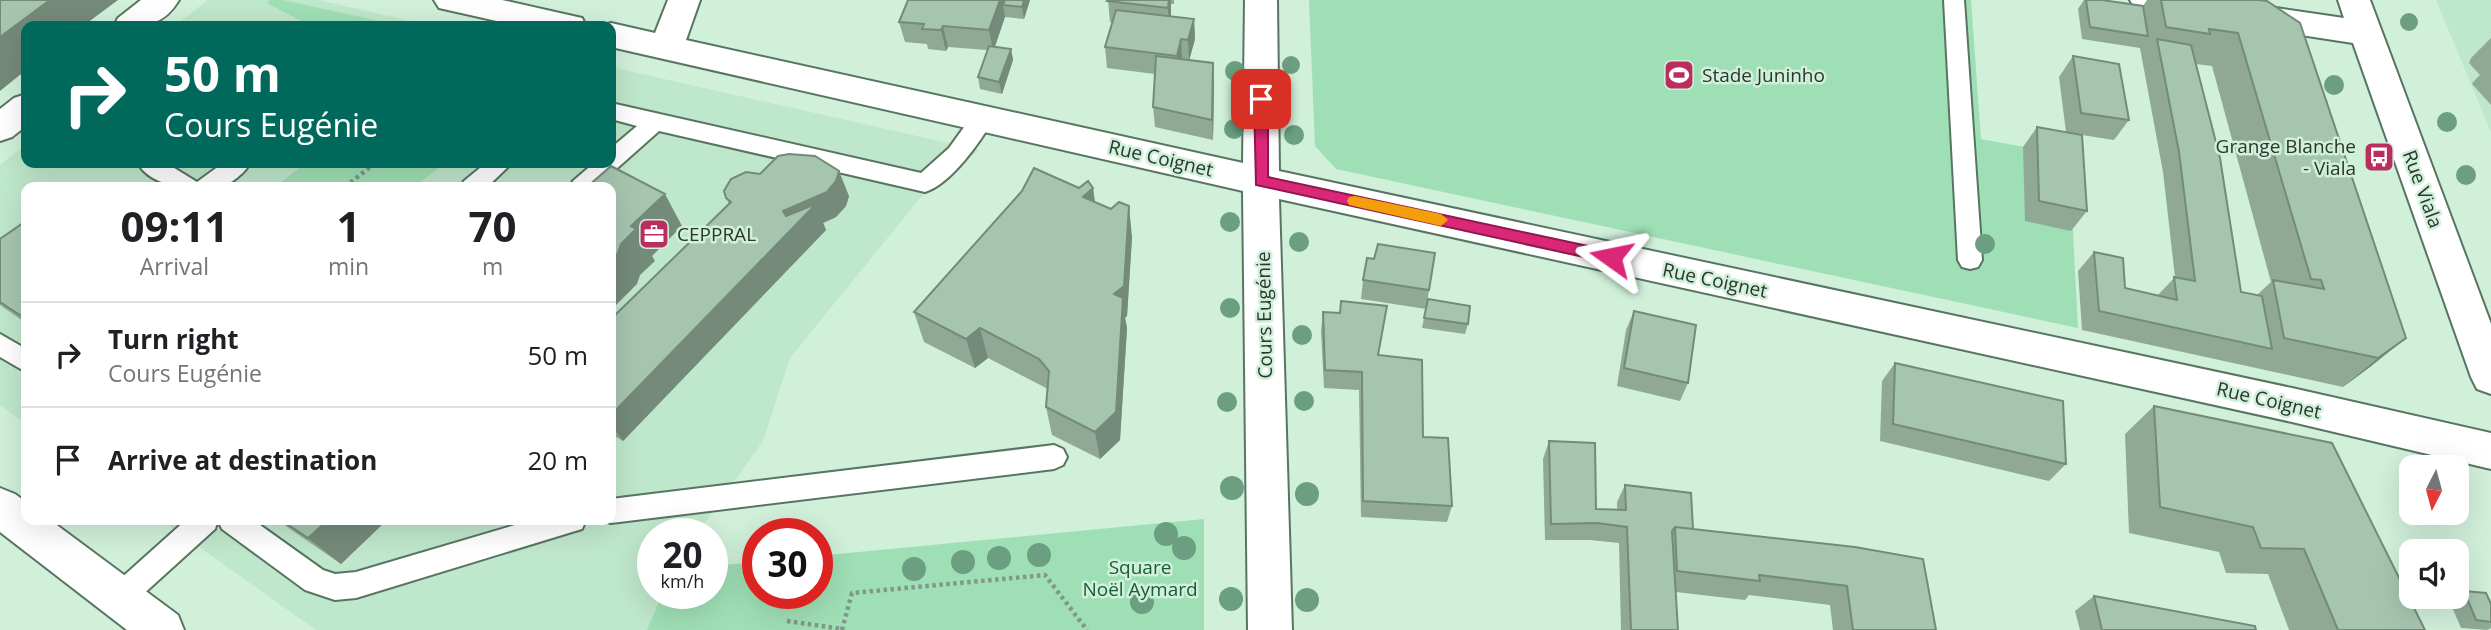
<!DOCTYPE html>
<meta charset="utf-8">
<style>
body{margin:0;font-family:"Open Sans",sans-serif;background:#f6f6f6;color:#202124;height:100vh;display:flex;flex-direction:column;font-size:26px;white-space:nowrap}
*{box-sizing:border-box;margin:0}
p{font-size:23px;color:#757577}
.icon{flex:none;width:38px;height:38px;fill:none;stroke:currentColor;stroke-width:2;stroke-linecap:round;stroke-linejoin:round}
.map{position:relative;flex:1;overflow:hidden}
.side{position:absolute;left:21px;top:182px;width:595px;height:343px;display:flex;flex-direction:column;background:#fff;border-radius:14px;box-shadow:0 7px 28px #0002}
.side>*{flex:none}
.top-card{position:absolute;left:21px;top:21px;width:595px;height:147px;border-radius:14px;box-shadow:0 7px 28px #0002;background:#00695c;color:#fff;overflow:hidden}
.needle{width:46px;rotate:186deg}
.controls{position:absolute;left:2399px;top:455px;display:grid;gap:14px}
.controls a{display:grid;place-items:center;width:70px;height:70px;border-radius:14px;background:#fff;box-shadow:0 7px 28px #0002;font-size:35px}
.speed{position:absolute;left:637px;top:518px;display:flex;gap:14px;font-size:35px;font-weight:700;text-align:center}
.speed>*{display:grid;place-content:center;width:91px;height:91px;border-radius:50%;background:#fff;box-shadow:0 7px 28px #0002;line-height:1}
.speed small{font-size:18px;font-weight:400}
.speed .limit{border:10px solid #d22;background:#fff;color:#111}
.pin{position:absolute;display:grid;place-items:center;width:60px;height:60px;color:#fff;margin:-30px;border-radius:14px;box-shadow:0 4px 10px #0006}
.me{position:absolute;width:77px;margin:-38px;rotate:282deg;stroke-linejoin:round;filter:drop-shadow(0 0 5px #0008)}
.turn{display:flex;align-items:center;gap:24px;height:147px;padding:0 28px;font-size:32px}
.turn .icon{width:91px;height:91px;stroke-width:2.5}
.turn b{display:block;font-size:49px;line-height:60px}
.eta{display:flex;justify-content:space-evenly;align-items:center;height:119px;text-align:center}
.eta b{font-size:42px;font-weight:700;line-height:49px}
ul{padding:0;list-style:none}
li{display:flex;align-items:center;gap:21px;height:105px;padding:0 28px;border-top:2px solid #e0e0e0}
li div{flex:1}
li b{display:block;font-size:26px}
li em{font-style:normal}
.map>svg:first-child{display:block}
.built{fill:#bfe7cb}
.green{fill:#9fdfb5}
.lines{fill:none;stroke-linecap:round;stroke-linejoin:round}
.service-casing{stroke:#587562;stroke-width:4}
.minor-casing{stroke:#587562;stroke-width:4}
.secondary-casing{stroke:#587562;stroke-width:4}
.path{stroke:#819889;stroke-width:4.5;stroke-dasharray:3.5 3.5;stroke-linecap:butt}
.service{fill:#fff;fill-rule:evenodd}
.minor{fill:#fff;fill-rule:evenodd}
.secondary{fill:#fff;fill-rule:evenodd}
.tree{fill:#6b9f80}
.wall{fill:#8fa996;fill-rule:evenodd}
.shaded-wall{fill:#748a7a}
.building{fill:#a6c5af;stroke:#748a7a;stroke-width:2}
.route{fill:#db2777;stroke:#8e194d;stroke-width:2}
.slow{fill:#f59e0b}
.labels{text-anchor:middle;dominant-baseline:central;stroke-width:5;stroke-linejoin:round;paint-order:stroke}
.poi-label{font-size:19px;fill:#2a362e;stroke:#d0f0da;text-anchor:start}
.street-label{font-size:19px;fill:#2a362e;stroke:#d0f0da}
.park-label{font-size:19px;fill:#185c37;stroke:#d0f0da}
</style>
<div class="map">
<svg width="2491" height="630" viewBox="0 0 2491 630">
<rect width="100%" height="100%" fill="#d0f0da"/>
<!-- built -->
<path class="built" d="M 208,0 L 318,0 L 433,26 L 174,26 Z
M 2436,0 L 2491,0 L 2491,132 Z
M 611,67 L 979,150 L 920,198 L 790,358 L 763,441 L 697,534 L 653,534 L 653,593 L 661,593 L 647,630 L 316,630 L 161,520 L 611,520 L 611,187 L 26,187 L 26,424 L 0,405 L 0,165 L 26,144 L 26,163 L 611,163 Z"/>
<!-- green -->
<path class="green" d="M 270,0 L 283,0 L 402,26 L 317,26 L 305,23 L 267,3 Z
M 1309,0 L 1971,0 L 1981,139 L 2069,155 L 2078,328 L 1336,169 L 1315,146 Z
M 306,163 L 445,163 L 414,187 L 277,185 Z
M 1204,519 L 1204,630 L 647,630 L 662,593 L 712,593 L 712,566 L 758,562 L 758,593 L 817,593 L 817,556 Z"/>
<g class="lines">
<!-- service casing -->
<g class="service-casing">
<path id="service" d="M 1944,0 L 1964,0 L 1982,260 L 1978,267 L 1970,269 L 1962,267 L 1958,260 Z
M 611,103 L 921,173 L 949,148 L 975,112 L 983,110 L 991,112 L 994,118 C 981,141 951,184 925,192 L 659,131 L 596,187 L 570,187 L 573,181 L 594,163 L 611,163 L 611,148 L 637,126 L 611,119 Z
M 138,163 L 166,163 L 197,182 L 223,163 L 250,163 C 246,172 230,185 220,187 C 195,192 150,187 138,163 Z
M 486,163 L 512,163 L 487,187 L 461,187 L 464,181 Z
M 0,334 L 26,349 L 26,372 L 0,357 Z
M 1054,445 L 1063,449 L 1067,457 L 1063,465 L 1054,469 L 611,523 L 602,520 L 611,520 L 611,499 Z
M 186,520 L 253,520 L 323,570 L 335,574 L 356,572 L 532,520 L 586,520 L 582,529 L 572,532 L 356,598 L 335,600 L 305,590 L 222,529 L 218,520 L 215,529 L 129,607 L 119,611 L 109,607 L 105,598 L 109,589 Z"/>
</g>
<!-- minor casing -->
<g class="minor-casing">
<path id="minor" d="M 141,0 L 179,0 C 162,28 143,26 114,26 L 118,18 Z
M 434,0 L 502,0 L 582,18 L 586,26 L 519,26 L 439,8 Z
M 668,0 L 700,0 L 686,40 L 1243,163 L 1245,0 L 1277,0 L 1279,171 L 2292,388 L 2491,433 L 2491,469 L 2292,422 L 1279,199 L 1292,630 L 1248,630 L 1243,191 L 611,47 L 611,26 L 601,26 L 611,23 L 655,33 Z
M 2130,0 L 2221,0 L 2344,18 L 2338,0 L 2370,0 L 2491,324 L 2491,394 L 2477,389 L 2471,377 L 2353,43 L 2146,11 L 2135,8 Z
M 26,94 L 26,126 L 12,137 L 0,141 L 0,109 L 14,98 Z"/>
</g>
<!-- secondary casing -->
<g class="secondary-casing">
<path id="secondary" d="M 0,488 L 15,494 L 26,502 L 26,520 L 50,520 L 178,615 L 184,630 L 127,630 L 0,532 Z"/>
</g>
<!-- path -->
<path class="path" d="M 345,187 L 375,163
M 787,621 L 842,629
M 842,630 L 852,593 L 1045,575 L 1087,630"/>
<!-- service -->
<use href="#service" class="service"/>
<!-- minor -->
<use href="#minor" class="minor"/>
<!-- secondary -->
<use href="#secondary" class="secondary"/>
</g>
<!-- trees -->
<g class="tree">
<circle cx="2409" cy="22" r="9"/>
<circle cx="1291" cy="65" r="9"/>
<circle cx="1235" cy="71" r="10"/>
<circle cx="2334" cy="85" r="10"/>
<circle cx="2447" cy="122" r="10"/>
<circle cx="1234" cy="129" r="10"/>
<circle cx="1294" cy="135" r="10"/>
<circle cx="2466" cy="175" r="10"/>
<circle cx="1230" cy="222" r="10"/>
<circle cx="1299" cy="242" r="10"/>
<circle cx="1985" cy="244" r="10"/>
<circle cx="1230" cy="308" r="10"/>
<circle cx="1302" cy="335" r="10"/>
<circle cx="1304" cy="401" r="10"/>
<circle cx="1227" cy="402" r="10"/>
<circle cx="1232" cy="488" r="12"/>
<circle cx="1307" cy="494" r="12"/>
<circle cx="1166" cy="534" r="12"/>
<circle cx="1184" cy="548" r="12"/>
<circle cx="1039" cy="555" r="12"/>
<circle cx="999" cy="558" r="12"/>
<circle cx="963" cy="562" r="12"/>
<circle cx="914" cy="569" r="12"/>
<circle cx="1231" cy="599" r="12"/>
<circle cx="1307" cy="600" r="12"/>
<circle cx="1142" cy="602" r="12"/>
</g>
<!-- wall -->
<path class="wall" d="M 1030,0 L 1024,19 L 1005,17 L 995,47 L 1011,49 L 1013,60 L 1002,94 L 980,89 L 978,77 L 987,50 L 948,47 L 946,51 L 928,49 L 927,44 L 905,42 L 899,22 Z
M 1108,0 L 1174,0 L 1174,4 L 1171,4 L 1171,16 L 1194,19 L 1195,39 L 1189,60 L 1214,83 L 1213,140 L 1155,127 L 1153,107 L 1155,74 L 1107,68 L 1105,47 L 1113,22 L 1110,22 Z
M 2084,0 L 2102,0 L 2143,6 L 2147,0 L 2259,0 L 2406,338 L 2370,367 L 2343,387 L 2082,330 L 2078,271 L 2094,252 L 2125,288 L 2157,296 L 2175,277 L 2163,172 L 2140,48 L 2082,39 L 2078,9 ZM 2196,64 L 2212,66 L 2271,282 L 2257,295 L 2241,292 Z
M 2491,38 L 2491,105 L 2472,84 L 2473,82 L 2480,75 L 2469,63 L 2471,58 Z
M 2073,56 L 2129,120 L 2114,140 L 2082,135 L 2087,211 L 2071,231 L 2025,221 L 2023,147 L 2037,127 L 2066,132 L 2059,77 Z
M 1079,188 L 1093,188 L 1095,202 L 1132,237 L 1127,316 L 1125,318 L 1127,328 L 1120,440 L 1100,459 L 1052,435 L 1046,407 L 1047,390 L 1046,388 L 988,358 L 975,368 L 924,342 L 914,312 Z
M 849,196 L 846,206 L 836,217 L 823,223 L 826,230 L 623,441 L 611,434 L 611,319 L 729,204 L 726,198 Z
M 26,221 L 26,323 L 0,305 L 0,239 Z
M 1374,259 L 1429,290 L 1426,309 L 1361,299 L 1363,280 Z
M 1428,299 L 1468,324 L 1465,334 L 1422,328 Z
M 1634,311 L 1688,383 L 1680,401 L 1617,386 L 1626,330 Z
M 1323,312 L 1379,355 L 1423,437 L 1452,506 L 1447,522 L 1361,517 L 1359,390 L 1324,388 L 1321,331 Z
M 1895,363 L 2066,464 L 2049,481 L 1880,441 L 1882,381 Z
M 2154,406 L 2425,630 L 2289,630 L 2268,574 L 2226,573 L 2219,552 L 2129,533 L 2125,434 Z
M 1549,441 L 1596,509 L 1617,509 L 1617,502 L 1625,485 L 1693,529 L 1855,547 L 1936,630 L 1833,630 L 1830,605 L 1749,595 L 1745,600 L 1676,592 L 1678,630 L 1621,630 L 1619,543 L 1590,540 L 1545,540 L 1543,459 Z
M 277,520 L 387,520 L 341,564 Z
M 2464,591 L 2491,604 L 2491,628 L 2487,630 L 2461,628 L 2449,600 L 2454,597 L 2457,597 L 2457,595 Z
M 2094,596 L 2256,630 L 2080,630 L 2075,611 Z"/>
<!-- shaded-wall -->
<path class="shaded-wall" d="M 50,0 L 118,0 L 83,26 L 26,26 L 26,70 L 0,91 L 0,37 Z
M 1000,0 L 1006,0 L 1003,5 L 1005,17 L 993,51 L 989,30 Z
M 1024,0 L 1030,0 L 1024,19 L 1022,7 Z
M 1169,0 L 1171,0 L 1171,15 L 1169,29 L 1168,8 Z
M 1194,19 L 1195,39 L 1189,61 L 1188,40 Z
M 943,26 L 948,47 L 946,51 L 941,30 Z
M 1181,39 L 1182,60 L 1178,76 L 1177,56 Z
M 1011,49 L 1013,60 L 1002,94 L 999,82 Z
M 1213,63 L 1214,83 L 1213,140 L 1212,120 Z
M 839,171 L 849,196 L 846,206 L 836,217 L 823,223 L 826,230 L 623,441 L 611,425 L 611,415 L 783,211 Z
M 1093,188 L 1097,219 L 1083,197 Z
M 665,194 L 682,226 L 652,256 L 655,261 L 640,275 L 637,284 L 611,310 L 611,260 L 631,226 Z
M 1129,206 L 1132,237 L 1127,316 L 1125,318 L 1127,328 L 1120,440 L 1100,459 L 1095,432 L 1114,294 Z
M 980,328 L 988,358 L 975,368 L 966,339 Z
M 2406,338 L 2370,367 L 2343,387 L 2378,358 Z
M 328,520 L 387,520 L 341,564 L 308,538 Z
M 444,520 L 467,520 L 449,524 Z"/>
<!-- building -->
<path class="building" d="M 0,0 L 50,0 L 0,37 Z
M 908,0 L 1000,0 L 989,30 L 943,26 L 941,30 L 922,29 L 924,24 L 899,22 Z
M 1005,0 L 1024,0 L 1022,7 L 1003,5 Z
M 1108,0 L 1169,0 L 1168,8 L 1107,1 Z
M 2086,0 L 2102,0 L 2143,6 L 2148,36 L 2090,27 Z
M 2161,0 L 2259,0 L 2267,1 L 2300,23 L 2406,338 L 2378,358 L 2284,338 L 2273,280 L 2324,289 L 2321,280 L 2311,279 L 2238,33 L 2209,29 L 2210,34 L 2166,27 Z
M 1116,10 L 1194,19 L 1188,40 L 1181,39 L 1177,56 L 1105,47 Z
M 2157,39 L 2191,45 L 2220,158 L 2241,292 L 2262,296 L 2272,349 L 2099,311 L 2094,252 L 2123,258 L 2125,288 L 2177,300 L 2174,277 L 2195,281 L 2179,152 Z
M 989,46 L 1011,49 L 999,82 L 978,77 Z
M 1156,56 L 1213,63 L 1212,120 L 1153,107 Z
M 2073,56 L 2119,64 L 2129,120 L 2081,113 Z
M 2037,127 L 2082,135 L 2087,211 L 2039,201 Z
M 789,154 L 815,156 L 839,171 L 836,181 L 827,192 L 783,211 L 786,216 L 816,204 L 611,415 L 611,319 L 731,202 L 726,198 L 724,191 L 731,179 L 746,172 L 760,174 L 778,156 Z
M 611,166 L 665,194 L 631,226 L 636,229 L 621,244 L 618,253 L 611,260 L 611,187 L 587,187 Z
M 1034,168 L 1079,188 L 1088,181 L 1093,188 L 1083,197 L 1111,209 L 1119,202 L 1129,206 L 1124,286 L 1114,294 L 1123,298 L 1116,412 L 1095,432 L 1046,407 L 1049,371 L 1039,359 L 980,328 L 966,339 L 914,312 L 1022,191 Z
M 26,221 L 26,319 L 0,302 L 0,239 Z
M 1378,244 L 1435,253 L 1429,290 L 1363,280 L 1367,258 L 1374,259 Z
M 1428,299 L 1470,306 L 1468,324 L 1424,318 Z
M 1341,301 L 1387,306 L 1378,355 L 1422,360 L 1423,437 L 1448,438 L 1452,506 L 1363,501 L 1362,372 L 1325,370 L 1323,312 L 1340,313 Z
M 1634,311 L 1696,325 L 1688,383 L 1624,368 Z
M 1895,363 L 2063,401 L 2066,464 L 1893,424 Z
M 2154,406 L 2332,443 L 2425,630 L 2338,630 L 2304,549 L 2261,548 L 2253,527 L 2160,507 Z
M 1549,441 L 1595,443 L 1596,509 L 1626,510 L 1625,485 L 1691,493 L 1693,529 L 1675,527 L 1672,531 L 1678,630 L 1631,630 L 1627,527 L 1597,523 L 1551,524 Z
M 281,520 L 328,520 L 308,538 Z
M 1675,527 L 1855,547 L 1923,559 L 1936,630 L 1853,630 L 1847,586 L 1759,575 L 1760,581 L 1677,571 Z
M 2464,591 L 2486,593 L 2491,604 L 2491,622 L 2476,620 Z
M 2094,596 L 2255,626 L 2256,630 L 2102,630 Z"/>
<!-- route -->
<path class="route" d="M 1261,93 L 1268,99 L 1268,177 L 1611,251 L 1619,257 L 1611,263 L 1256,185 L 1254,99 Z"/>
<!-- slow -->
<path class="slow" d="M 1355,196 L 1441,214 L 1448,220 L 1441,226 L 1349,205 L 1347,201 L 1349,197 Z"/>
<!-- icons -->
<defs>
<g id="stadium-square" transform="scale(1.575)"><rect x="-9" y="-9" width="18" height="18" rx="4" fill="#bb2d5e" stroke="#d0f0da"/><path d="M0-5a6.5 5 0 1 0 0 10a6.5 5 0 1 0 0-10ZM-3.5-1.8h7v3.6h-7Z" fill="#fff"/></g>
<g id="bus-square" transform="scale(1.575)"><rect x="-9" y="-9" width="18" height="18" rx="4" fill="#bb2d5e" stroke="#d0f0da"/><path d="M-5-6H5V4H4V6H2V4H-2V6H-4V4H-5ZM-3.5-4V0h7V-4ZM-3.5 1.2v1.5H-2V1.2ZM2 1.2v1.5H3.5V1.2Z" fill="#fff"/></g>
<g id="office-square" transform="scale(1.575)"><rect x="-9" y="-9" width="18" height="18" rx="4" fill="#bb2d5e" stroke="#d0f0da"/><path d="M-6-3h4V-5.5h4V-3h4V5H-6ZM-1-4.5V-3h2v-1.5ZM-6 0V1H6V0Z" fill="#fff"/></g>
</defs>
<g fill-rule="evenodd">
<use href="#stadium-square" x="1679" y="75"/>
<use href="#bus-square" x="2379" y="157"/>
<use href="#office-square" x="654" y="234"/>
</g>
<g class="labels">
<!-- poi labels -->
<g class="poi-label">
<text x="1702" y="75">Stade Juninho</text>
<text x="2356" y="146" text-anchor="end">Grange Blanche<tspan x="2356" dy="22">- Viala</tspan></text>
<text x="677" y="234">CEPPRAL</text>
</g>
<!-- street labels -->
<g class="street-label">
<text transform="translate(1161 158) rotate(13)">Rue Coignet</text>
<text transform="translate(2423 189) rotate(70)">Rue Viala</text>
<text transform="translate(1715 280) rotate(12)">Rue Coignet</text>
<text transform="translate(1264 315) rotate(-91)">Cours Eugénie</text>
<text transform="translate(2269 400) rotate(13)">Rue Coignet</text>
</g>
<!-- park labels -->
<g class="park-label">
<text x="1140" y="567">Square<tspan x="1140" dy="22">Noël Aymard</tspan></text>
</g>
</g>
</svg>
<div class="controls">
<a><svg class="needle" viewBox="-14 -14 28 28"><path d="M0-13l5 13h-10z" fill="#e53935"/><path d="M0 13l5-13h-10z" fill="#757577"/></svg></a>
<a><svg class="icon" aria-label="sound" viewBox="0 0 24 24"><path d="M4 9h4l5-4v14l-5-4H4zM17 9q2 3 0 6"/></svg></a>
</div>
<div class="speed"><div>20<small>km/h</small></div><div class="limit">30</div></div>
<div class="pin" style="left:1261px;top:99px;background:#d93025"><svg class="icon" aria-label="arrive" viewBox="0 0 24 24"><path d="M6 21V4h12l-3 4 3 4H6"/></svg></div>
<svg class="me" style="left:1611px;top:257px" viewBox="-20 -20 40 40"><path d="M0-17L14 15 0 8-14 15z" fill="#db2777" stroke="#fff" stroke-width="4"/></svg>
<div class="top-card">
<div class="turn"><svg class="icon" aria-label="right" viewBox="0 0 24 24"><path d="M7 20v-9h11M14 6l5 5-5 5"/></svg><div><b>50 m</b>Cours Eugénie</div></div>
</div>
<section class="side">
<div class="eta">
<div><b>09:11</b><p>Arrival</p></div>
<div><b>1</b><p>min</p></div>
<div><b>70</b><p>m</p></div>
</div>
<ul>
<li><svg class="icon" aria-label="right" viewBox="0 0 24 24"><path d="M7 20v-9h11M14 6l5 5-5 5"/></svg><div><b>Turn right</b><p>Cours Eugénie</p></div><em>50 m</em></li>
<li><svg class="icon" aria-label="arrive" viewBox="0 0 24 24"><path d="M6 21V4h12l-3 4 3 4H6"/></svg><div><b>Arrive at destination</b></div><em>20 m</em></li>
</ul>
</section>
</div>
